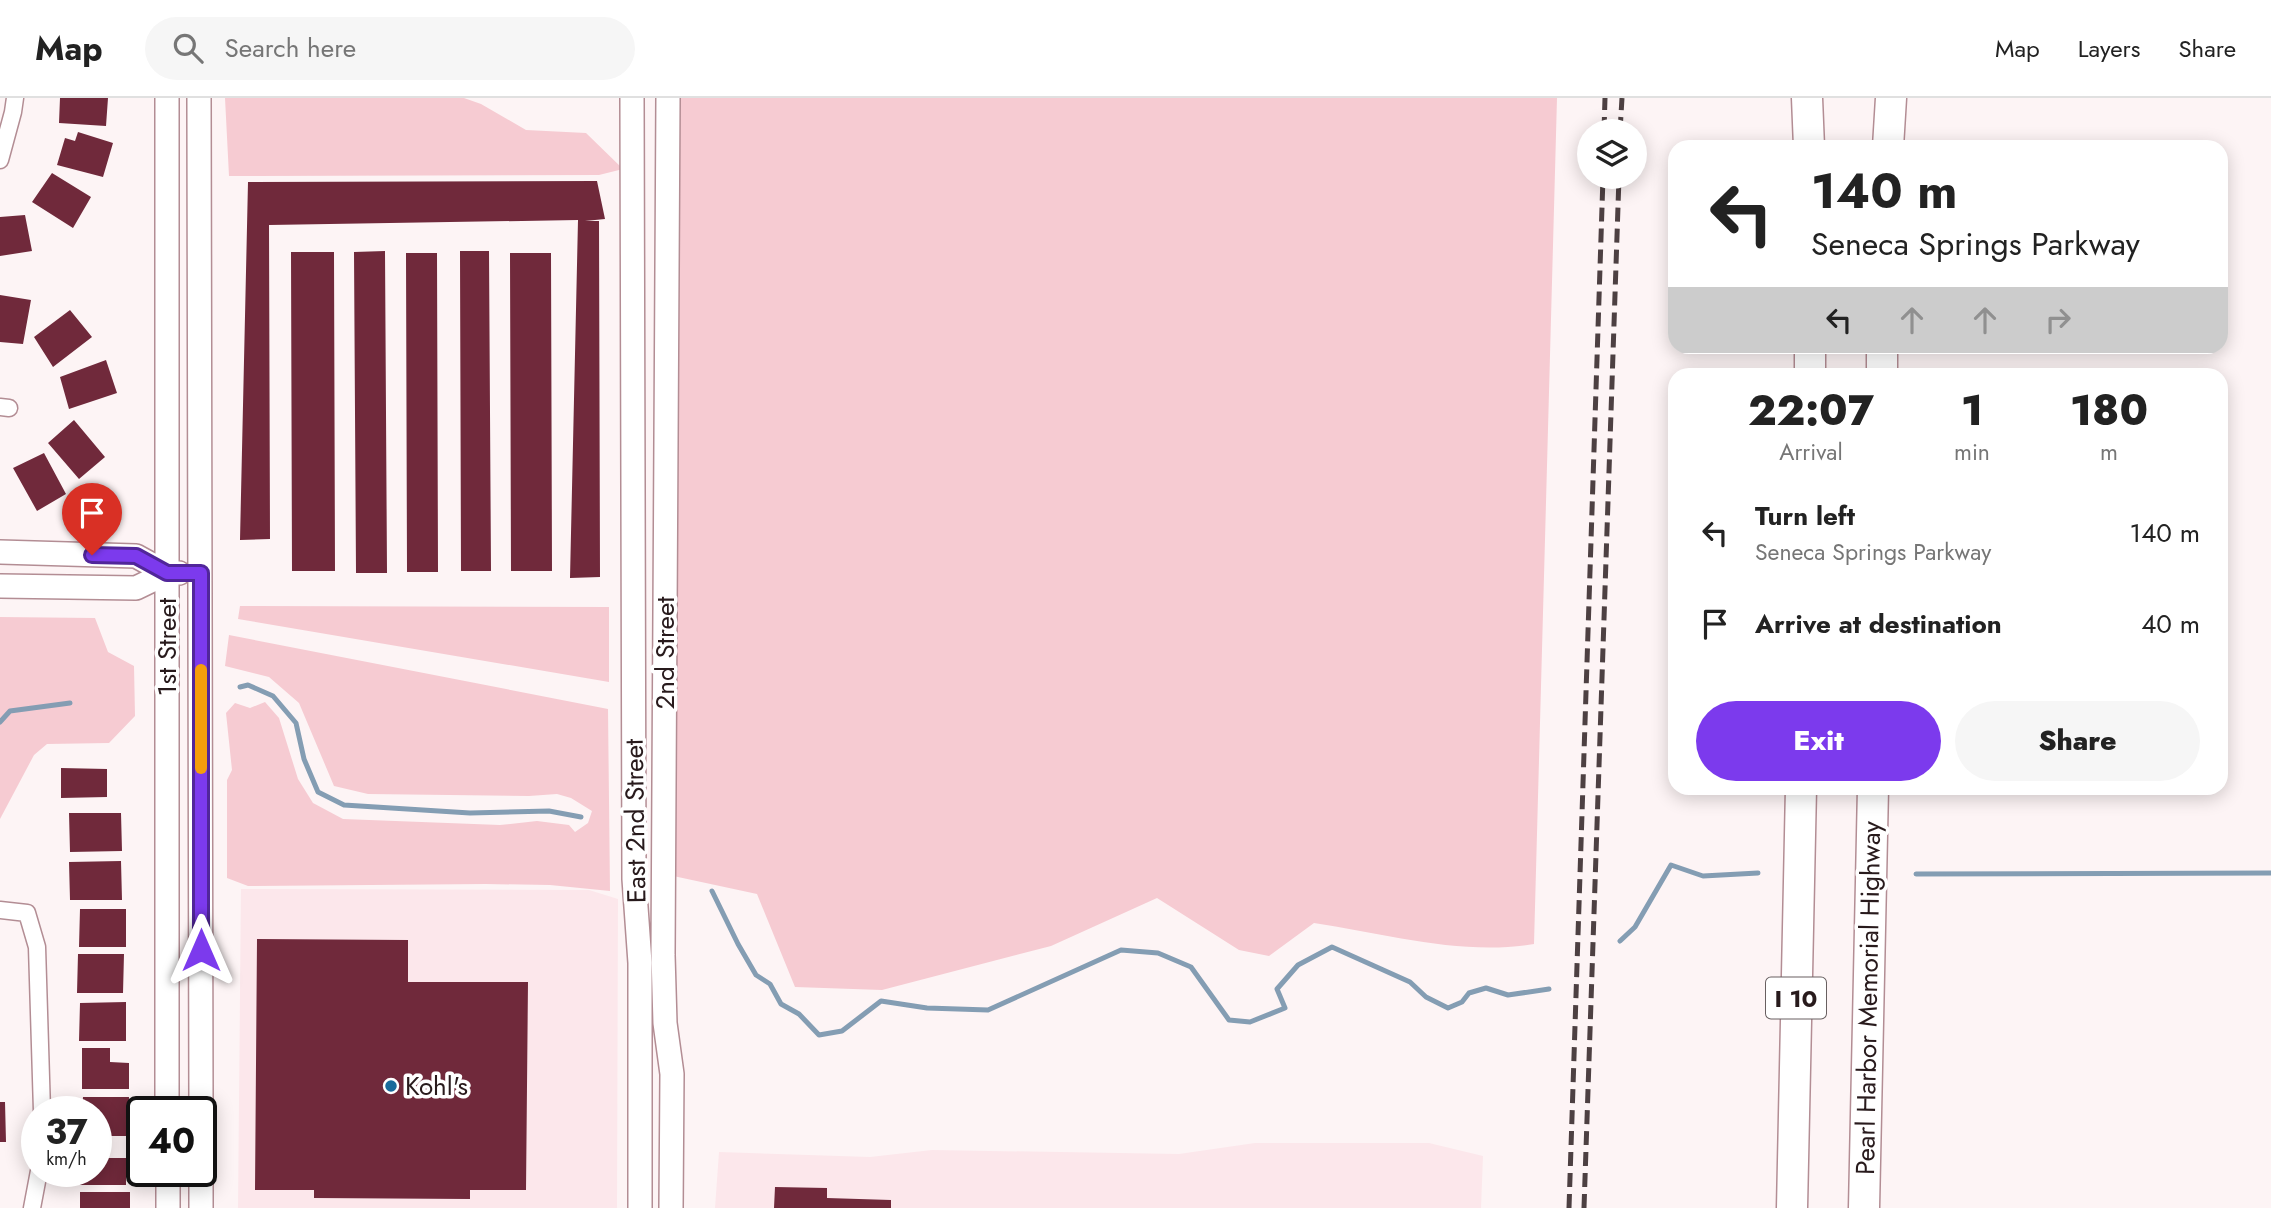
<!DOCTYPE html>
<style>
body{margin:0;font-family:Jost,sans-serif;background:#f6f6f6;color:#222;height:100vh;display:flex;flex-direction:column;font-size:26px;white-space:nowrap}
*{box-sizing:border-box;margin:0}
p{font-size:23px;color:#767676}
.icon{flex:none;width:38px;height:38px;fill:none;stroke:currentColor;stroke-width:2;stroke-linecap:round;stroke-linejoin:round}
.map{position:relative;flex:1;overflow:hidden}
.drawer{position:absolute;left:1668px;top:270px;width:560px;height:427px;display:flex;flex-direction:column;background:#fff;border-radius:21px;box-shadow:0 4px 18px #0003}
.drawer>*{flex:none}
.guide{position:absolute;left:1668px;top:42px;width:560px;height:214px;border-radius:21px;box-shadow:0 4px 18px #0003;background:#fff;color:#222;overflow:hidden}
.buttons{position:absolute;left:1577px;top:21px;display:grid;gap:14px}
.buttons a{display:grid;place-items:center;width:70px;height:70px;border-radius:50%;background:#fff;box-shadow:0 4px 18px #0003;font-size:35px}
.speed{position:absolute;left:21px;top:998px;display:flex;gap:14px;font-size:35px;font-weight:700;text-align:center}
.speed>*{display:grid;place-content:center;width:91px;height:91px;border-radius:50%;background:#fff;box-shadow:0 4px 18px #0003;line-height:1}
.speed small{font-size:18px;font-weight:400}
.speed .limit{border:4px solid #111;border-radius:10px;background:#fff;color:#111}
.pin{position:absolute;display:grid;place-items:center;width:60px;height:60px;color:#fff;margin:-72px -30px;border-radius:50% 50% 50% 0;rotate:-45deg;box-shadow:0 0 7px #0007}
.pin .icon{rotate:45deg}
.me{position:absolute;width:77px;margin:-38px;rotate:0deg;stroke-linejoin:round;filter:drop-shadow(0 0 5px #0008)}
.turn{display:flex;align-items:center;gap:24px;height:147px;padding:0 28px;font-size:32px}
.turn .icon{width:91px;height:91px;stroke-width:2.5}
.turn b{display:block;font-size:49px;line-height:60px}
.lanes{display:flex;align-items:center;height:66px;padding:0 28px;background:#0003;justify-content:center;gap:35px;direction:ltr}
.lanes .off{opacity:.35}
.eta{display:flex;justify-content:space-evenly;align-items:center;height:119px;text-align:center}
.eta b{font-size:42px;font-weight:800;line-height:49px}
.primary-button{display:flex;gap:14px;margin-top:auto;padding:14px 28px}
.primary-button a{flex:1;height:80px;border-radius:42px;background:#7c3aed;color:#fff;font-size:28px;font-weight:800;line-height:80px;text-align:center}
.primary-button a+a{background:#f6f6f6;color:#222}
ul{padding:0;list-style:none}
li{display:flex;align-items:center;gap:21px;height:91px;padding:0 28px}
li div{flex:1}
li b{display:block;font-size:26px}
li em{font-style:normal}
header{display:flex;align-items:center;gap:42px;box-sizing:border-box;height:98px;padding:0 35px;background:#fff;border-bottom:2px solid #e0e0e0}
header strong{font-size:33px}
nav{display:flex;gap:38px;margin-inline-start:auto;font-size:24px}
.search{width:490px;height:63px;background:#f6f6f6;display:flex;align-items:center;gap:18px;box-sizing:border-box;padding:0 24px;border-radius:38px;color:#767676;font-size:26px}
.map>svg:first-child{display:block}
.built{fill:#fce7eb}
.grass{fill:#f6cbd2}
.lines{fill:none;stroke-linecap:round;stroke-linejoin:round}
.stream{stroke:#849db3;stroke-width:5}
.building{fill:#70293b}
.street-casing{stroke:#b38d94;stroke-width:19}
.secondary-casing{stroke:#b38d94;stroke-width:26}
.highway-casing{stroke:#b38d94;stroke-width:33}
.street{stroke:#fff;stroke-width:16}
.secondary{stroke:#fff;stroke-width:23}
.highway{stroke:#fff;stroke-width:30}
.rail{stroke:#4d4042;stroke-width:5;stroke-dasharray:14 7;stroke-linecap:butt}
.route-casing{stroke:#51269a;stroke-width:18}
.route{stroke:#7c3aed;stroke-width:12}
.slow{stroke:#f59e0b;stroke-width:12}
.poi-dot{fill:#196a9b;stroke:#fff;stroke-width:2.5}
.labels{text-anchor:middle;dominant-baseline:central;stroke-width:7;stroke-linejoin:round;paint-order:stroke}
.shield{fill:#fff;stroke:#685f60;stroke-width:2}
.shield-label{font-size:24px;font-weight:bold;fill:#281a1c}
.street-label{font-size:26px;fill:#281a1c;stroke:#fff}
.poi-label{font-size:26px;fill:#281a1c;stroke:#fff;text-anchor:start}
</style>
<header>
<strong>Map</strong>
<div class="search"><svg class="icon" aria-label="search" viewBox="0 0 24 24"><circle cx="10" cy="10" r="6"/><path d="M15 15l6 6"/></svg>Search here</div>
<nav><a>Map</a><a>Layers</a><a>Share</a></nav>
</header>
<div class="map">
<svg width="2271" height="1110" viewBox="0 0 2271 1110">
<rect width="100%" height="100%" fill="#fdf4f5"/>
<!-- built -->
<path class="built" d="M 241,791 L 589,792 L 618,801 L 617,1110 L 238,1110 Z
M 1255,1045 L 1429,1045 L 1483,1058 L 1481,1110 L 715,1110 L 719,1054 L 870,1059 L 932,1052 L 1179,1056 Z"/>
<!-- grass -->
<path class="grass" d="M 225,0 L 464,0 L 481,6 L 526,32 L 586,35 L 623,71 L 599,77 L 229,78 Z
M 680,0 L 1557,0 L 1534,846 C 1462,858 1386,836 1314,825 L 1269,858 L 1239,852 L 1157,800 L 1051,848 L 882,892 L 795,889 L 757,796 L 664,776 L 670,122 Z
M 240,508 L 609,509 L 609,584 L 238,521 Z
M 0,519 L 95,520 L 108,554 L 134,568 L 135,618 L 109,645 L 47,646 L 34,657 L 0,721 Z
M 229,537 L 608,611 L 610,793 L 550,787 L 486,786 L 248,788 L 227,780 L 227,682 L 232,672 L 226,615 L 235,605 L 250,610 L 265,604 L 279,620 L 298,681 L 313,705 L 343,721 L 500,727 L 537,723 L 569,727 L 575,734 L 588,725 L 592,713 L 571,700 L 557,696 L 529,698 L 368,696 L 334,688 L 299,605 L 269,579 L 225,568 Z"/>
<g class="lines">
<!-- stream -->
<path class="stream" d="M 240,589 L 248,587 L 273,598 L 296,625 L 304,661 L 318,694 L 344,707 L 470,715 L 549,713 L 581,719
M 0,624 L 10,613 L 70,605
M 1916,776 L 2271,775
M 712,793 L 738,846 L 756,877 L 770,886 L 781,906 L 799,916 L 819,937 L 842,933 L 881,903 L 927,910 L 988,912 L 1121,852 L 1158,855 L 1191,869 L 1229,922 L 1250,924 L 1285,910 L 1277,891 L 1298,867 L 1332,849 L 1410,884 L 1426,899 L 1448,910 L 1462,904 L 1469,895 L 1486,890 L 1508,897 L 1549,891
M 1620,843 L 1635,829 L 1671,767 L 1703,778 L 1758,775"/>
</g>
<!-- building -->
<path class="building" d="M 60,0 L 108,0 L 106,28 L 59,25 Z
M 78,34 L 113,45 L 103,79 L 57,67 L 65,40 L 75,43 Z
M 52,75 L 91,99 L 73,130 L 32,104 Z
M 597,83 L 605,121 L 585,123 L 599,123 L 600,479 L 570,480 L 578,122 L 269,127 L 270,441 L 240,442 L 248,84 Z
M 25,117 L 32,153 L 0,158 L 0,119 Z
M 385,153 L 387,475 L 356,475 L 354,154 Z
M 460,153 L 489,153 L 491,473 L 461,473 Z
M 291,154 L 334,154 L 335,473 L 292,473 Z
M 406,155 L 437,155 L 438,474 L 407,474 Z
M 510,155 L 551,155 L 552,473 L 511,473 Z
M 0,197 L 31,202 L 23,246 L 0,244 Z
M 70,212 L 92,239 L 53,269 L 34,239 Z
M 106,262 L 117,295 L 69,311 L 60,279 Z
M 74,322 L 105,359 L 79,381 L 48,345 Z
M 44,355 L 66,396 L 37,413 L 13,370 Z
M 61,670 L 107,671 L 107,699 L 61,700 Z
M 69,715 L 121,715 L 122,753 L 70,754 Z
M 121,763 L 122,802 L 70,802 L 69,764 Z
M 80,811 L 126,811 L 126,849 L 79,849 Z
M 257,841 L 408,842 L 408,884 L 528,884 L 526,1092 L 470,1092 L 470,1101 L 314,1100 L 314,1092 L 255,1092 Z
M 78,856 L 124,856 L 123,895 L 77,895 Z
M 126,904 L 126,943 L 79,943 L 80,905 Z
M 82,950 L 110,950 L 110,964 L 129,965 L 129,991 L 82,991 Z
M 83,999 L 129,999 L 128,1038 L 96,1038 L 96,1013 L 82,1013 Z
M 0,1004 L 5,1004 L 6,1044 L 0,1044 Z
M 96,1046 L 107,1046 L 107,1060 L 126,1060 L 126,1087 L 79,1087 L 79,1073 L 96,1073 Z
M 775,1089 L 827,1090 L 827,1100 L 891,1102 L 891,1110 L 774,1110 Z
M 80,1094 L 130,1094 L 130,1110 L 80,1110 Z"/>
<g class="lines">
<!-- street casing -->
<g class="street-casing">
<path id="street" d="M 0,62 L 13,14 L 15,0
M 0,309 L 9,310
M 0,812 L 27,815 L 37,849 L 42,1013
M 32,1110 L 39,1073"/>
</g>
<!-- secondary casing -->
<g class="secondary-casing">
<path id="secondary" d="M 167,0 L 167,1013
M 199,0 L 201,1013
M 632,0 L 634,781 L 640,865 L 640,1110
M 668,0 L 663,857 L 665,925 L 672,976 L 671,1110
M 0,454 L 136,458 L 167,475
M 0,488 L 136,490 L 167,475 L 179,475
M 168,1073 L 168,1110
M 201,1073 L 201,1110"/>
</g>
<!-- highway casing -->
<g class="highway-casing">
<path id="highway" d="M 1807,0 L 1809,49
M 1888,49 L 1891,0
M 1810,276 L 1810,248
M 1882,276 L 1882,248
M 1792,1110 L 1801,690
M 1864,1110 L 1873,690"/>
</g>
<!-- street -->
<use href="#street" class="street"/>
<!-- secondary -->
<use href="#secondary" class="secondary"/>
<!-- highway -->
<use href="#highway" class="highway"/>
<!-- rail -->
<path class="rail" d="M 1604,33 L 1605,0
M 1620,33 L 1622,0
M 1569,1110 L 1603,79
M 1584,1110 L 1619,79"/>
</g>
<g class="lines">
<!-- route casing -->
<g class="route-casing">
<path id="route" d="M 92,457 L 136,458 L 167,475 L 201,475 L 201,852"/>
</g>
<!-- route -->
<use href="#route" class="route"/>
<!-- slow -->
<path class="slow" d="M 201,572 L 201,670"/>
</g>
<!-- markers -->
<circle class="poi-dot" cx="391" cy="988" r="7"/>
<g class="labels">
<!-- shield labels -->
<rect class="shield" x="1766" y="879.5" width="60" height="41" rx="5"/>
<g class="shield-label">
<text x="1796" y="900">I 10</text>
</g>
<!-- street labels -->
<g class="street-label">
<text transform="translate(167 549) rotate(-90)">1st Street</text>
<text transform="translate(665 555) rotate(-90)">2nd Street</text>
<text transform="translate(635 723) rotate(-91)">East 2nd Street</text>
<text transform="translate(1868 900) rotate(-89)">Pearl Harbor Memorial Highway</text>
</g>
<!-- poi labels -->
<g class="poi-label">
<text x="405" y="988">Kohl's</text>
</g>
</g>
</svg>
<div class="buttons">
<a><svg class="icon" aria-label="layers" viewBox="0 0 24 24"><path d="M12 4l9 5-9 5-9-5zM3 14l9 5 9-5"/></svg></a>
</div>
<div class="speed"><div>37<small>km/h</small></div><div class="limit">40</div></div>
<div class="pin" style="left:92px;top:457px;background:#d93025"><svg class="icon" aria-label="arrive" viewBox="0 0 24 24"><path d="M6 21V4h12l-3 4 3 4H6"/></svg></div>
<svg class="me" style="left:201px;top:852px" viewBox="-20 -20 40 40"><path d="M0-17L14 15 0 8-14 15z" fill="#7c3aed" stroke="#fff" stroke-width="4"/></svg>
<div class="guide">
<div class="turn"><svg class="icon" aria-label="left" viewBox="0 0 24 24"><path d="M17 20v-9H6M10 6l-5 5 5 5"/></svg><div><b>140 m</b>Seneca Springs Parkway</div></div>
<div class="lanes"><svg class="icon" aria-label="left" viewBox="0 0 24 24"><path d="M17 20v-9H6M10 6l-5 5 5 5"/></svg><svg class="icon off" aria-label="ahead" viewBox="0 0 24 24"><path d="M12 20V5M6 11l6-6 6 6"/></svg><svg class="icon off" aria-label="ahead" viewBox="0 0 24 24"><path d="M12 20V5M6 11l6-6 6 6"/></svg><svg class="icon off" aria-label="right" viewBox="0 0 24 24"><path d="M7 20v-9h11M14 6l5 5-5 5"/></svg></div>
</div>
<section class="drawer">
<div class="eta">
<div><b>22:07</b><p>Arrival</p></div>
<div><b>1</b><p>min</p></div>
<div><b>180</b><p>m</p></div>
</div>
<ul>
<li><svg class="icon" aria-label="left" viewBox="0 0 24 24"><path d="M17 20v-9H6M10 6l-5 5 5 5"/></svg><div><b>Turn left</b><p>Seneca Springs Parkway</p></div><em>140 m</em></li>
<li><svg class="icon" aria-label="arrive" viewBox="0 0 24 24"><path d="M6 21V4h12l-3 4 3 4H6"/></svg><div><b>Arrive at destination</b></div><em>40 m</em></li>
</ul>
<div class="primary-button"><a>Exit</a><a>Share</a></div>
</section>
</div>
